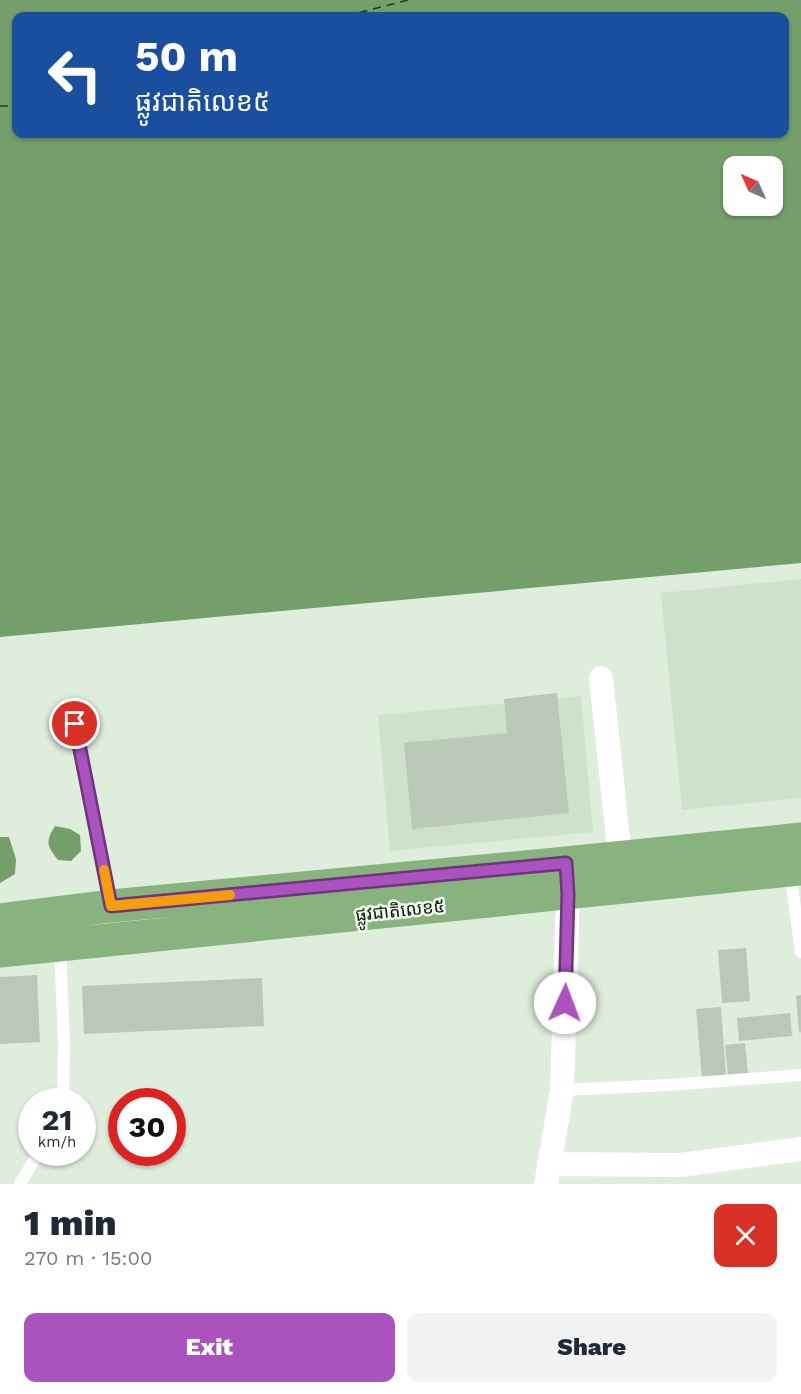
<!DOCTYPE html>
<meta charset="utf-8">
<style>
body{margin:0;font-family:"Work Sans","Noto Sans Khmer",sans-serif;background:#f2f2f3;color:#1f2937;height:100vh;display:flex;flex-direction:column;font-size:22px;white-space:nowrap}
*{box-sizing:border-box;margin:0}
p{font-size:20px;color:#747a83}
.icon{flex:none;width:33px;height:33px;fill:none;stroke:currentColor;stroke-width:2;stroke-linecap:round;stroke-linejoin:round}
.map{position:relative;height:1184px;overflow:hidden}
.sheet{display:flex;flex-direction:column;background:#fff;flex:1}
.sheet>*{flex:none}
.guide{position:absolute;left:12px;top:12px;width:777px;height:126px;border-radius:12px;box-shadow:0 2px 4px #0004;background:#1a4fa0;color:#fff;overflow:hidden}
.needle{width:39px;rotate:315deg}
.fabs{position:absolute;left:723px;top:156px;display:grid;gap:12px}
.fabs a{display:grid;place-items:center;width:60px;height:60px;border-radius:12px;background:#fff;box-shadow:0 2px 4px #0004;font-size:30px}
.speed{position:absolute;left:18px;top:1088px;display:flex;gap:12px;font-size:30px;font-weight:700;text-align:center}
.speed>*{display:grid;place-content:center;width:78px;height:78px;border-radius:50%;background:#fff;box-shadow:0 2px 4px #0004;line-height:1}
.speed small{font-size:15px;font-weight:400}
.speed .limit{border:9px solid #d22;background:#fff;color:#111}
.pin{position:absolute;display:grid;place-items:center;width:51px;height:51px;color:#fff;margin:-26px;border:3px solid #fff;border-radius:50%;box-shadow:0 2px 6px #0007}
.me{position:absolute;width:66px;margin:-33px;rotate:2deg;stroke-linejoin:round;filter:drop-shadow(0 0 4px #0008)}
.turn{display:flex;align-items:center;gap:21px;height:126px;padding:0 24px;font-size:27px}
.turn .icon{width:78px;height:78px;stroke-width:2.5}
.turn b{display:block;font-size:42px;line-height:51px}
.round{display:grid;place-items:center;flex:none;width:63px;height:63px;border-radius:12px;background:#f2f2f3}
.headline{display:flex;align-items:center;justify-content:space-between;height:102px;padding:0 24px}
h1{font-size:36px;font-weight:800;line-height:45px}
.button{display:flex;gap:12px;margin-top:auto;padding:12px 24px}
.button a{flex:1;height:69px;border-radius:12px;background:#aa52be;color:#fff;font-size:24px;font-weight:800;line-height:69px;text-align:center}
.button a+a{background:#f2f2f3;color:#1f2937}
.map>svg:first-child{display:block}
.built{fill:#cee1ca}
.water{fill:#749e6a;fill-rule:evenodd}
.lines{fill:none;stroke-linecap:round;stroke-linejoin:round}
.ferry{stroke:#18420c;stroke-width:1.5;stroke-dasharray:8 6;stroke-linecap:butt}
.building{fill:#bac8b7}
.service{stroke:#fff;stroke-width:12}
.minor{stroke:#fff;stroke-width:24}
.trunk{stroke:#88b27e;stroke-width:33}
.route-casing{stroke:#6e357c;stroke-width:15}
.route{stroke:#aa52be;stroke-width:10}
.slow{stroke:#f59e0b;stroke-width:10}
.labels{text-anchor:middle;dominant-baseline:central;stroke-width:5;stroke-linejoin:round;paint-order:stroke}
.street-label{font-size:18px;fill:#141913;stroke:#ecfae9}
</style>
<div class="map">
<svg width="801" height="1184" viewBox="0 0 801 1184">
<rect width="100%" height="100%" fill="#dfeddc"/>
<!-- built -->
<path class="built" d="M 801,579 L 801,798 L 682,810 L 661,593 Z
M 581,696 L 593,832 L 390,851 L 378,715 Z"/>
<!-- water -->
<path class="water" d="M 0,0 L 801,0 L 801,563 L 0,637 ZM 16,16 L 784,16 L 784,134 L 16,134 ZM 734,166 L 772,166 L 772,206 L 734,206 Z
M 55,826 L 70,829 L 80,835 L 81,851 L 71,861 L 58,860 C 47,846 45,842 55,826 Z
M 0,837 L 9,837 L 16,859 L 15,874 L 0,883 Z"/>
<g class="lines">
<!-- ferry -->
<path class="ferry" d="M 346,16 L 408,0
M 0,106 L 10,106 L 16,105"/>
</g>
<!-- building -->
<path class="building" d="M 557,693 L 569,813 L 412,829 L 404,743 L 507,733 L 504,699 Z
M 746,948 L 750,1001 L 722,1003 L 718,950 Z
M 37,975 L 40,1042 L 0,1044 L 0,977 Z
M 262,978 L 264,1026 L 84,1034 L 82,986 Z
M 801,995 L 801,1032 L 799,1033 L 796,996 Z
M 721,1007 L 726,1076 L 702,1078 L 696,1009 Z
M 790,1013 L 792,1036 L 739,1041 L 737,1018 Z
M 745,1043 L 748,1073 L 728,1076 L 725,1045 Z"/>
<g class="lines">
<!-- service -->
<path class="service" d="M 75,724 L 111,905
M 790,872 L 801,952
M 60,946 L 64,1043 L 63,1101
M 562,1090 L 669,1085 L 801,1075
M 20,1184 L 39,1152"/>
<!-- minor -->
<path class="minor" d="M 601,678 L 620,858
M 549,1164 L 681,1165 L 801,1149
M 546,1184 L 562,1090 L 568,894 L 567,876"/>
<!-- trunk -->
<path class="trunk" d="M 0,920 L 111,906 L 566,863 L 801,839
M 0,951 L 801,869"/>
</g>
<g class="lines">
<!-- route casing -->
<g class="route-casing">
<path id="route" d="M 75,724 L 111,906 L 566,863 L 568,894 L 565,1003"/>
</g>
<!-- route -->
<use href="#route" class="route"/>
<!-- slow -->
<path class="slow" d="M 104,870 L 111,906 L 230,895"/>
</g>
<g class="labels">
<!-- street labels -->
<g class="street-label">
<text transform="translate(400 910) rotate(-6)">ផ្លូវជាតិលេខ៥</text>
</g>
</g>
</svg>
<div class="fabs">
<a><svg class="needle" viewBox="-14 -14 28 28"><path d="M0-13l5 13h-10z" fill="#e53935"/><path d="M0 13l5-13h-10z" fill="#747a83"/></svg></a>
</div>
<div class="speed"><div>21<small>km/h</small></div><div class="limit">30</div></div>
<div class="pin" style="left:75px;top:724px;background:#d93025"><svg class="icon" aria-label="arrive" viewBox="0 0 24 24"><path d="M6 21V4h12l-3 4 3 4H6"/></svg></div>
<svg class="me" style="left:565px;top:1003px" viewBox="-20 -20 40 40"><circle r="19" fill="#fff"/><path d="M0-13L10 11 0 6-10 11z" fill="#aa52be"/></svg>
<div class="guide">
<div class="turn"><svg class="icon" aria-label="left" viewBox="0 0 24 24"><path d="M17 20v-9H6M10 6l-5 5 5 5"/></svg><div><b>50 m</b>ផ្លូវជាតិលេខ៥</div></div>
</div>
</div>
<section class="sheet">
<div class="headline"><div><h1>1 min</h1><p>270 m · 15:00</p></div><a class="round" style="background:#d93025;color:#fff"><svg class="icon" aria-label="close" viewBox="0 0 24 24"><path d="M6 6l12 12M18 6L6 18"/></svg></a></div>
<div class="button"><a>Exit</a><a>Share</a></div>
</section>
